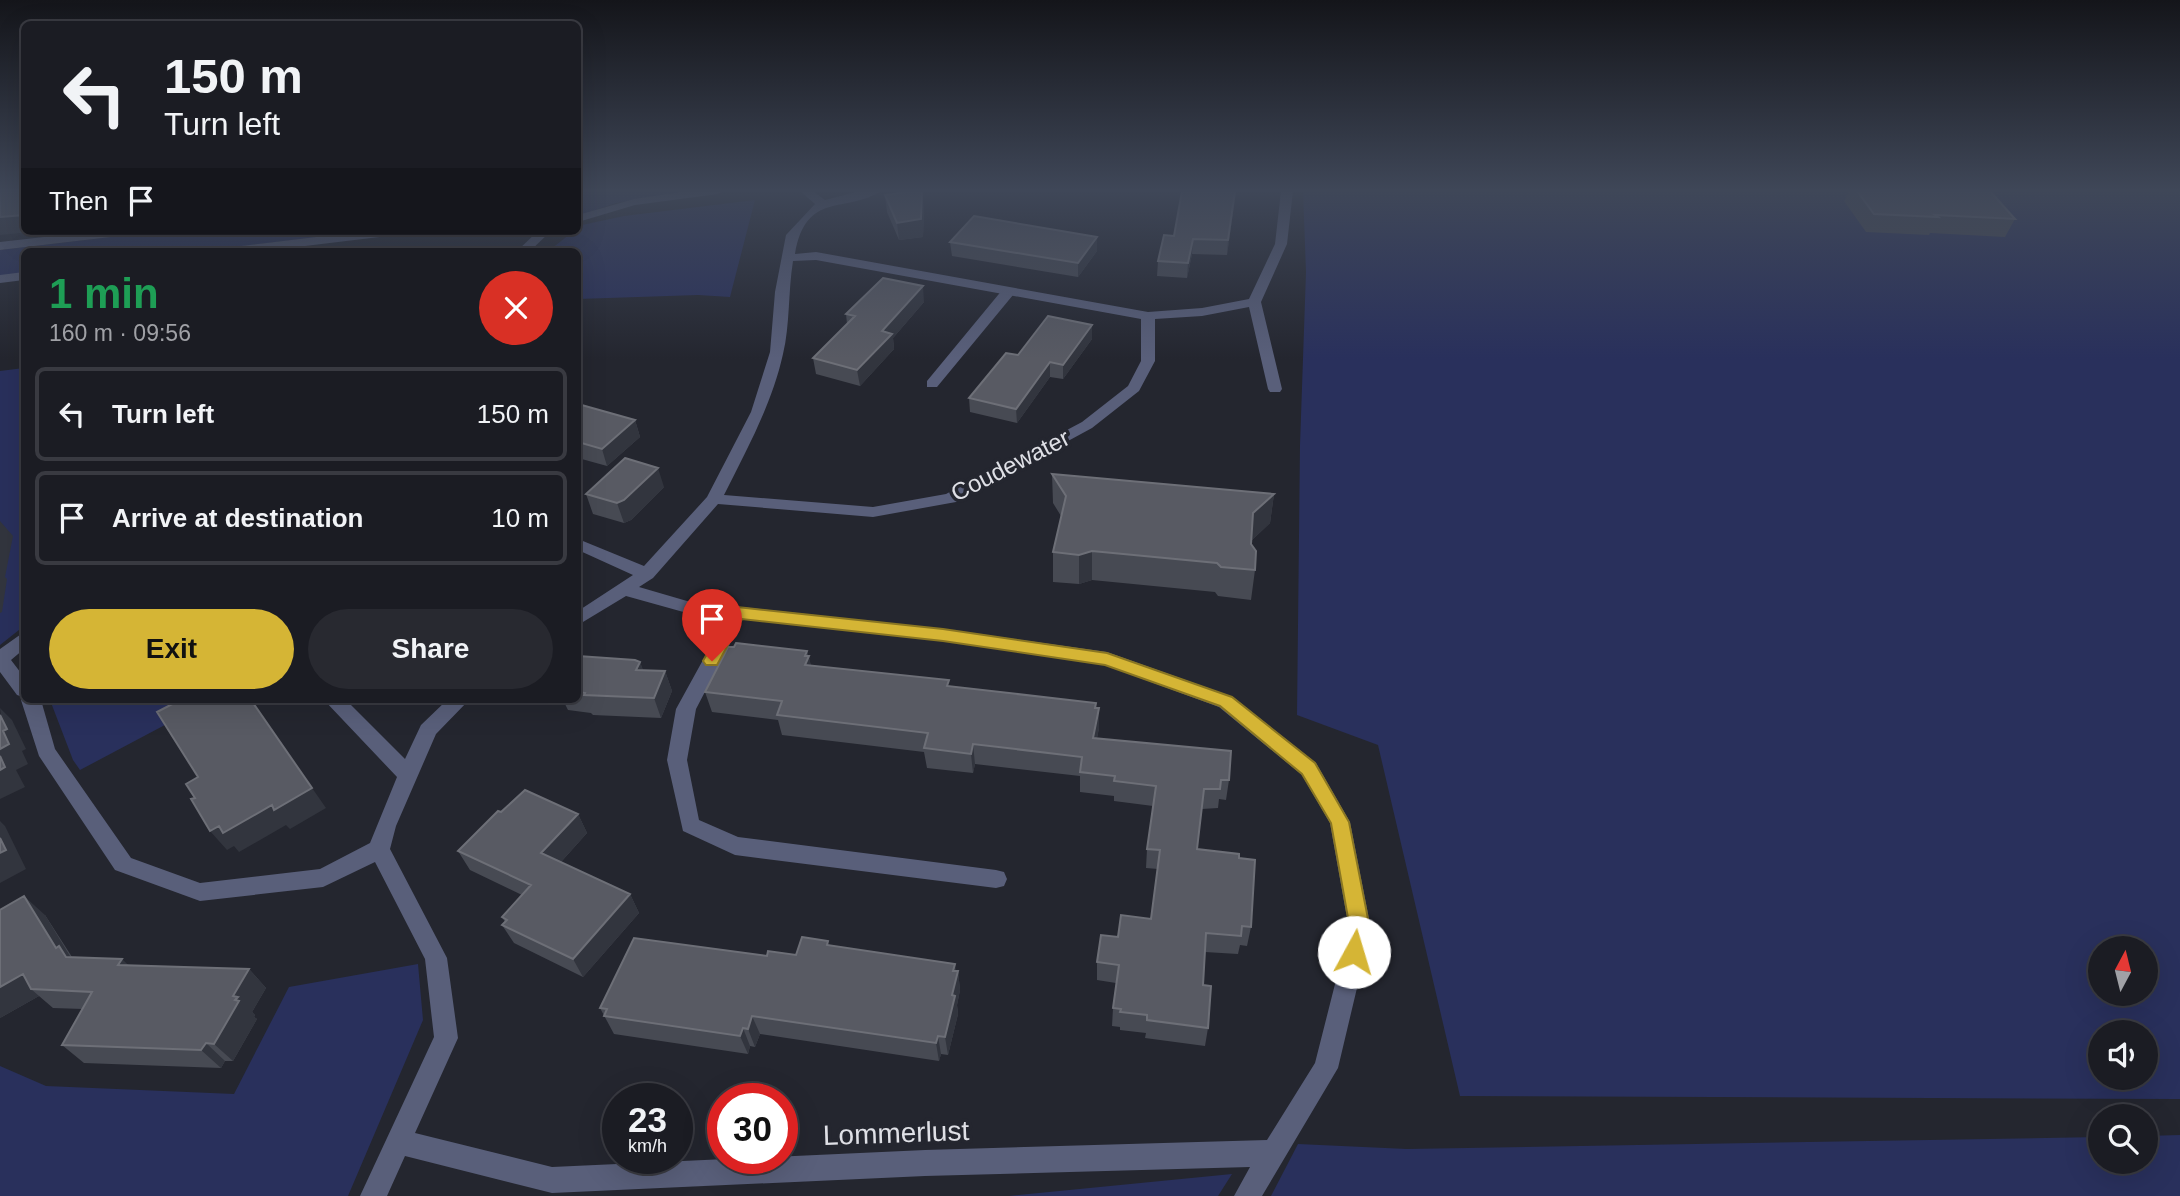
<!DOCTYPE html>
<meta charset="utf-8">
<style>
body{margin:0;font-family:Arial,sans-serif;background:#282930;color:#f1f3f6;height:100vh;display:flex;flex-direction:column;font-size:26px;white-space:nowrap}
*{box-sizing:border-box;margin:0}
p{font-size:23px;color:#a0a1a6}
.icon{flex:none;width:38px;height:38px;fill:none;stroke:currentColor;stroke-width:2;stroke-linecap:round;stroke-linejoin:round}
.map{position:relative;flex:1;overflow:hidden}
.drawer{position:absolute;left:21px;top:248px;width:560px;height:455px;display:flex;flex-direction:column;background:#1b1c23;border-radius:10px;box-shadow:0 7px 28px #0002,0 0 0 2px #393a41}
.drawer>*{flex:none}
.banner{position:absolute;left:21px;top:21px;width:560px;height:214px;border-radius:10px;box-shadow:0 7px 28px #0002,0 0 0 2px #393a41;background:#1b1c23;color:#f1f3f6;overflow:hidden}
.needle{width:46px;rotate:7deg}
.buttons{position:absolute;left:2088px;top:936px;display:grid;gap:14px}
.buttons a{display:grid;place-items:center;width:70px;height:70px;border-radius:50%;background:#1b1c23;box-shadow:0 7px 28px #0002,0 0 0 2px #393a41;font-size:35px}
.speed{position:absolute;left:602px;top:1083px;display:flex;gap:14px;font-size:35px;font-weight:700;text-align:center}
.speed>*{display:grid;place-content:center;width:91px;height:91px;border-radius:50%;background:#1b1c23;box-shadow:0 7px 28px #0002,0 0 0 2px #393a41;line-height:1}
.speed small{font-size:18px;font-weight:400}
.speed .limit{border:10px solid #d22;background:#fff;color:#111}
.pin{position:absolute;display:grid;place-items:center;width:60px;height:60px;color:#fff;margin:-72px -30px;border-radius:50% 50% 50% 0;rotate:-45deg;box-shadow:0 0 7px #0007}
.pin .icon{rotate:45deg}
.me{position:absolute;width:77px;margin:-38px;rotate:6deg;stroke-linejoin:round;filter:drop-shadow(0 0 5px #0008)}
.turn{display:flex;align-items:center;gap:24px;height:147px;padding:0 28px;font-size:32px}
.turn .icon{width:91px;height:91px;stroke-width:2.5}
.turn b{display:block;font-size:49px;line-height:60px}
.then{display:flex;align-items:center;height:66px;padding:0 28px;background:#0003;gap:14px;font-size:26px}
.round{display:grid;place-items:center;flex:none;width:74px;height:74px;border-radius:37px;background:#282930}
.head{display:flex;align-items:center;justify-content:space-between;height:119px;padding:0 28px}
h1{font-size:42px;font-weight:700;line-height:52px;color:#1e9e55}
.action{display:flex;gap:14px;margin-top:auto;padding:14px 28px}
.action a{flex:1;height:80px;border-radius:42px;background:#d5b535;color:#111;font-size:28px;font-weight:700;line-height:80px;text-align:center}
.action a+a{background:#282930;color:#f1f3f6}
ul{padding:0;list-style:none}
li{display:flex;align-items:center;gap:21px;height:94px;margin:0 14px 10px;padding:0 14px;border:4px solid #393a41;border-radius:10px}
li div{flex:1}
li b{display:block;font-size:26px}
li em{font-style:normal}
.map>svg:first-child{display:block}
.green{fill:#29305c;fill-rule:evenodd}
.lines{fill:none;stroke-linecap:round;stroke-linejoin:round}
.lane{fill:#595f7a;fill-rule:evenodd}
.street{fill:#595f7a;fill-rule:evenodd}
.wall{fill:#474a53}
.shaded-wall{fill:#32353e}
.building{fill:#585a63;stroke:#6d6f77;stroke-width:2}
.route{fill:#d5b535;stroke:#8a7622;stroke-width:2}
.labels{text-anchor:middle;dominant-baseline:central;stroke-width:7;stroke-linejoin:round;paint-order:stroke}
.street-label{font-size:24px;fill:#dfe0e6;stroke:#24262f}
.near-street-label{font-size:28px;fill:#dfe0e6;stroke:#24262f}
</style>
<div class="map">
<svg width="2180" height="1196" viewBox="0 0 2180 1196">
<rect width="100%" height="100%" fill="#24262f"/>
<!-- green -->
<path class="green" d="M 578,191 L 691,191 L 616,203 L 578,216 Z
M 1303,191 L 2180,191 L 2180,1099 L 1460,1096 L 1378,745 L 1297,715 L 1300,445 L 1306,272 ZM 2100,948 L 2146,948 L 2146,994 L 2100,994 ZM 2100,1032 L 2146,1032 L 2146,1078 L 2100,1078 Z
M 755,200 L 730,297 L 698,295 L 578,299 L 578,252 L 547,252 L 574,231 L 578,231 L 582,225 L 624,216 Z
M 162,231 L 368,231 L 195,252 L 24,252 L 24,273 L 0,276 L 0,250 Z
M 24,368 L 24,626 L 0,645 L 0,371 Z
M 50,700 L 212,700 L 80,770 L 73,760 Z
M 418,964 L 423,1020 L 348,1196 L 0,1196 L 0,1066 L 46,1086 L 234,1094 L 289,987 Z
M 2180,1135 L 2180,1196 L 1271,1196 L 1298,1144 L 1407,1149 L 2100,1137 L 2100,1162 L 2146,1162 L 2146,1136 Z
M 1232,1174 L 1218,1196 L 1009,1196 Z"/>
<g class="lines">
<!-- lane -->
<path class="lane" d="M 1008,288 L 1014,292 L 1013,295 L 937,387 L 927,387 L 927,381 L 1003,289 Z
M 737,607 L 743,609 L 746,613 L 696,709 L 687,760 L 699,820 L 738,837 L 996,870 L 1004,872 L 1007,879 L 1004,886 L 996,888 L 735,855 L 683,831 L 667,760 L 676,709 L 731,609 Z"/>
<!-- street -->
<path class="street" d="M 689,191 L 723,191 L 718,194 L 635,205 L 578,222 L 578,215 L 634,199 Z
M 800,191 L 813,191 L 825,200 L 860,191 L 881,191 C 846,214 806,190 795,254 L 816,252 L 1148,312 L 1202,308 L 1249,299 L 1275,244 L 1281,191 L 1293,191 L 1287,244 L 1261,302 L 1282,389 L 1280,392 L 1270,392 L 1268,389 L 1249,307 L 1202,316 L 1155,319 L 1155,361 L 1139,391 L 1092,428 L 956,502 L 873,517 L 718,504 L 653,578 L 639,587 L 687,601 L 943,629 L 1107,652 L 1233,697 L 1316,763 L 1350,822 L 1371,929 L 1338,1068 L 1262,1196 L 1234,1196 L 1250,1167 L 925,1176 L 552,1193 L 405,1156 L 387,1196 L 360,1196 L 434,1037 L 425,959 L 375,862 L 323,887 L 200,901 L 115,870 L 39,756 L 21,700 L 23,697 L 17,695 L 0,672 L 0,649 L 24,632 L 24,649 L 11,660 L 24,677 L 24,700 L 41,700 L 55,749 L 131,858 L 200,883 L 320,869 L 370,843 L 397,777 L 324,700 L 346,700 L 405,759 L 421,725 L 447,700 L 469,700 L 436,734 L 396,826 L 390,849 L 447,958 L 458,1038 L 415,1133 L 552,1167 L 925,1150 L 1267,1140 L 1315,1063 L 1349,929 L 1330,823 L 1302,775 L 1219,707 L 1105,665 L 943,641 L 687,613 L 626,596 L 578,625 L 578,611 L 633,575 L 578,550 L 578,539 L 644,566 L 707,497 L 751,412 L 770,352 L 775,292 L 786,235 L 815,204 ZM 816,260 L 1141,319 L 1141,361 L 1128,386 L 1082,422 L 946,494 L 873,507 L 724,495 C 747,449 772,404 783,354 C 790,325 788,292 793,261 Z
M 97,231 L 134,231 L 128,235 L 0,250 L 0,242 Z
M 366,231 L 402,231 L 396,235 L 255,252 L 219,252 L 225,248 Z
M 538,231 L 551,231 L 529,252 L 516,252 Z
M 24,272 L 24,280 L 0,283 L 0,275 Z"/>
</g>
<!-- wall -->
<path class="wall" d="M 1182,191 L 1236,191 L 1227,255 L 1192,254 L 1187,278 L 1157,276 L 1158,261 L 1174,236 Z
M 1849,191 L 1990,191 L 2015,219 L 2005,237 L 1930,233 L 1929,235 L 1866,232 L 1844,201 Z
M 885,195 L 924,207 L 923,237 L 899,240 L 887,212 Z
M 950,242 L 1097,251 L 1078,277 L 952,256 Z
M 924,302 L 893,338 L 894,349 L 860,386 L 816,374 L 813,358 L 847,324 L 846,314 Z
M 1092,325 L 1092,339 L 1063,379 L 1050,377 L 1017,423 L 970,412 L 969,398 L 1018,355 Z
M 578,404 L 635,420 L 640,437 L 607,466 L 578,458 Z
M 1052,474 L 1274,494 L 1270,523 L 1251,541 L 1255,570 L 1251,600 L 1218,596 L 1215,592 L 1092,580 L 1079,584 L 1053,582 L 1053,552 L 1061,516 L 1053,503 Z
M 664,487 L 631,520 L 624,523 L 593,514 L 586,494 Z
M 734,647 L 807,651 L 811,666 L 949,686 L 1096,703 L 1096,708 L 1099,708 L 1099,728 L 1097,738 L 1229,780 L 1226,800 L 1219,799 L 1218,808 L 1202,809 L 1197,849 L 1239,858 L 1251,927 L 1247,946 L 1240,945 L 1238,954 L 1205,952 L 1203,985 L 1208,1028 L 1205,1046 L 1145,1038 L 1146,1033 L 1120,1030 L 1120,1027 L 1112,1026 L 1113,1008 L 1116,983 L 1097,980 L 1097,962 L 1118,937 L 1151,919 L 1158,869 L 1146,868 L 1147,849 L 1153,806 L 1114,801 L 1114,796 L 1080,792 L 1080,776 L 975,764 L 973,773 L 927,768 L 924,752 L 782,735 L 778,720 L 712,712 L 705,692 Z
M 578,656 L 640,662 L 643,671 L 665,671 L 672,691 L 661,718 L 593,715 L 591,713 L 568,710 L 563,700 L 578,700 Z
M 501,812 L 578,814 L 587,833 L 561,862 L 630,894 L 639,913 L 583,977 L 514,943 L 502,925 L 505,922 L 502,917 L 522,895 L 470,870 L 458,851 Z
M 45,915 L 72,957 L 129,965 L 249,969 L 266,988 L 252,1012 L 255,1015 L 254,1017 L 257,1019 L 233,1061 L 225,1061 L 221,1068 L 84,1063 L 62,1045 L 83,1009 L 53,1008 L 39,996 L 0,1018 Z
M 830,946 L 958,971 L 960,990 L 957,1005 L 958,1014 L 948,1055 L 941,1054 L 939,1061 L 760,1034 L 755,1047 L 750,1046 L 748,1054 L 614,1034 L 600,1008 L 767,956 L 796,955 Z"/>
<!-- shaded-wall -->
<path class="shaded-wall" d="M 922,191 L 924,207 L 923,237 L 899,240 L 897,223 Z
M 1235,191 L 1236,191 L 1227,255 L 1228,240 Z
M 24,215 L 24,231 L 40,231 L 0,235 L 0,217 Z
M 1097,237 L 1097,251 L 1078,277 L 1078,263 Z
M 1193,239 L 1192,254 L 1187,278 L 1188,263 Z
M 923,286 L 924,302 L 893,338 L 894,349 L 860,386 L 857,370 L 882,331 Z
M 1092,325 L 1092,339 L 1063,379 L 1063,365 Z
M 1050,362 L 1050,377 L 1017,423 L 1016,409 Z
M 635,420 L 640,437 L 607,466 L 602,449 Z
M 658,468 L 664,487 L 631,520 L 624,523 L 617,503 Z
M 1274,494 L 1270,523 L 1250,542 L 1253,513 Z
M 0,521 L 13,536 L 5,577 L 7,579 L 2,612 L 0,613 Z
M 1092,551 L 1092,580 L 1079,584 L 1079,555 Z
M 807,651 L 808,657 L 809,656 L 813,676 L 805,665 L 805,656 Z
M 640,662 L 648,682 L 636,670 Z
M 665,671 L 672,691 L 661,718 L 654,698 Z
M 251,700 L 326,808 L 290,829 L 286,825 L 239,852 L 234,846 L 227,850 L 210,831 Z
M 0,708 L 12,720 L 26,749 L 22,751 L 28,764 L 16,770 L 25,787 L 0,799 L 0,749 L 3,731 Z
M 1099,708 L 1099,728 L 1093,758 L 1093,738 Z
M 973,744 L 975,764 L 973,773 L 971,754 Z
M 578,814 L 587,833 L 551,873 L 541,853 Z
M 0,821 L 5,826 L 26,869 L 0,883 Z
M 630,894 L 639,913 L 583,977 L 573,959 Z
M 24,896 L 45,915 L 70,956 L 80,964 L 87,976 L 56,948 Z
M 122,959 L 142,978 L 118,965 Z
M 955,964 L 957,975 L 958,971 L 960,990 L 957,1005 L 958,1014 L 948,1055 L 945,1037 L 952,995 L 953,971 Z
M 249,969 L 266,988 L 252,1012 L 255,1015 L 254,1017 L 257,1019 L 233,1061 L 214,1044 L 233,996 Z
M 23,974 L 31,989 L 39,996 L 0,1018 L 0,987 Z
M 752,1016 L 760,1034 L 755,1047 L 748,1029 Z
M 743,1028 L 750,1046 L 748,1054 L 740,1036 Z
M 938,1036 L 941,1054 L 939,1061 L 936,1043 Z
M 206,1043 L 225,1061 L 221,1068 L 201,1050 Z"/>
<!-- building -->
<path class="building" d="M 0,191 L 24,191 L 24,215 L 0,217 Z
M 913,191 L 922,191 L 921,219 L 897,223 L 885,195 Z
M 1182,191 L 1235,191 L 1228,240 L 1193,239 L 1188,263 L 1158,261 L 1164,235 L 1174,236 Z
M 1857,191 L 1990,191 L 2015,219 L 1935,215 L 1938,217 L 1874,214 Z
M 974,216 L 1097,237 L 1078,263 L 950,242 Z
M 164,248 L 162,252 L 130,252 Z
M 883,278 L 923,286 L 882,331 L 892,334 L 857,370 L 813,358 L 855,316 L 846,314 Z
M 1048,316 L 1092,325 L 1063,365 L 1050,362 L 1016,409 L 969,398 L 1006,353 L 1018,355 Z
M 578,404 L 635,420 L 602,449 L 578,442 Z
M 625,458 L 658,468 L 624,500 L 617,503 L 586,494 Z
M 1052,474 L 1274,494 L 1253,513 L 1251,544 L 1256,551 L 1255,570 L 1221,567 L 1217,563 L 1092,551 L 1079,555 L 1053,552 L 1066,496 Z
M 736,643 L 807,651 L 805,656 L 809,656 L 805,665 L 949,680 L 947,686 L 1096,703 L 1095,708 L 1099,708 L 1093,738 L 1231,751 L 1229,780 L 1221,780 L 1220,789 L 1204,789 L 1197,849 L 1239,854 L 1239,858 L 1255,860 L 1251,927 L 1242,926 L 1241,936 L 1206,933 L 1203,985 L 1211,986 L 1208,1028 L 1147,1020 L 1147,1015 L 1120,1012 L 1121,1009 L 1113,1008 L 1119,965 L 1097,962 L 1101,935 L 1118,937 L 1121,915 L 1151,919 L 1160,850 L 1147,849 L 1156,786 L 1114,781 L 1115,776 L 1080,772 L 1082,757 L 973,744 L 971,754 L 924,748 L 928,733 L 777,715 L 782,701 L 705,692 L 728,647 L 734,647 Z
M 578,656 L 635,660 L 640,662 L 636,670 L 665,671 L 654,698 L 584,695 L 585,693 L 578,692 Z
M 180,700 L 251,700 L 312,788 L 274,810 L 272,805 L 223,833 L 219,826 L 210,831 L 191,799 L 195,798 L 186,784 L 198,777 L 157,712 Z
M 0,715 L 7,729 L 3,731 L 9,744 L 0,749 Z
M 0,756 L 5,767 L 0,770 Z
M 525,790 L 578,814 L 541,853 L 630,894 L 573,959 L 502,925 L 507,920 L 502,917 L 531,885 L 458,851 L 498,811 L 501,812 Z
M 0,838 L 6,850 L 0,853 Z
M 24,896 L 56,948 L 59,946 L 66,957 L 122,959 L 118,965 L 249,969 L 233,996 L 238,997 L 235,1000 L 239,1001 L 214,1044 L 206,1043 L 201,1050 L 62,1045 L 92,992 L 31,989 L 23,974 L 0,987 L 0,910 Z
M 802,937 L 828,941 L 827,945 L 955,964 L 953,971 L 958,971 L 952,995 L 955,996 L 945,1037 L 938,1036 L 936,1043 L 752,1016 L 748,1029 L 743,1028 L 740,1036 L 604,1016 L 607,1009 L 600,1008 L 634,938 L 767,956 L 768,951 L 796,955 Z"/>
<!-- sky -->
<linearGradient id="sky" x2="0" y2="1"><stop stop-color="#14151a"/><stop offset="0.53" stop-color="#3f4758"/><stop offset="1" stop-color="#3f4758" stop-opacity="0"/></linearGradient>
<rect width="2180" height="359" fill="url(#sky)"/>
<!-- route -->
<path class="route" d="M 737,607 L 943,629 L 1107,653 L 1232,697 L 1315,763 L 1349,822 L 1370,929 L 1362,959 L 1354,962 L 1347,959 L 1344,952 L 1350,929 L 1331,823 L 1302,774 L 1220,706 L 1105,665 L 943,641 L 742,619 L 717,665 L 706,665 L 703,661 L 732,609 Z"/>
<g class="labels">
<!-- street labels -->
<g class="street-label">
<text transform="translate(1010 465) rotate(-27)">Coudewater</text>
</g>
<!-- near-street labels -->
<g class="near-street-label">
<text transform="translate(896 1133) rotate(-2)">Lommerlust</text>
</g>
</g>
</svg>
<div class="buttons">
<a><svg class="needle" viewBox="-14 -14 28 28"><path d="M0-13l5 13h-10z" fill="#e53935"/><path d="M0 13l5-13h-10z" fill="#a0a1a6"/></svg></a>
<a><svg class="icon" aria-label="sound" viewBox="0 0 24 24"><path d="M4 9h4l5-4v14l-5-4H4zM17 9q2 3 0 6"/></svg></a>
<a><svg class="icon" aria-label="search" viewBox="0 0 24 24"><circle cx="10" cy="10" r="6"/><path d="M15 15l6 6"/></svg></a>
</div>
<div class="speed"><div>23<small>km/h</small></div><div class="limit">30</div></div>
<div class="pin" style="left:712px;top:661px;background:#d93025"><svg class="icon" aria-label="arrive" viewBox="0 0 24 24"><path d="M6 21V4h12l-3 4 3 4H6"/></svg></div>
<svg class="me" style="left:1354px;top:952px" viewBox="-20 -20 40 40"><circle r="19" fill="#fff"/><path d="M0-13L10 11 0 6-10 11z" fill="#d5b535"/></svg>
<div class="banner">
<div class="turn"><svg class="icon" aria-label="left" viewBox="0 0 24 24"><path d="M17 20v-9H6M10 6l-5 5 5 5"/></svg><div><b>150 m</b>Turn left</div></div>
<div class="then">Then<svg class="icon" aria-label="arrive" viewBox="0 0 24 24"><path d="M6 21V4h12l-3 4 3 4H6"/></svg></div>
</div>
<section class="drawer">
<div class="head"><div><h1>1 min</h1><p>160 m · 09:56</p></div><a class="round" style="background:#d93025;color:#fff"><svg class="icon" aria-label="close" viewBox="0 0 24 24"><path d="M6 6l12 12M18 6L6 18"/></svg></a></div>
<ul>
<li><svg class="icon" aria-label="left" viewBox="0 0 24 24"><path d="M17 20v-9H6M10 6l-5 5 5 5"/></svg><div><b>Turn left</b></div><em>150 m</em></li>
<li><svg class="icon" aria-label="arrive" viewBox="0 0 24 24"><path d="M6 21V4h12l-3 4 3 4H6"/></svg><div><b>Arrive at destination</b></div><em>10 m</em></li>
</ul>
<div class="action"><a>Exit</a><a>Share</a></div>
</section>
</div>
